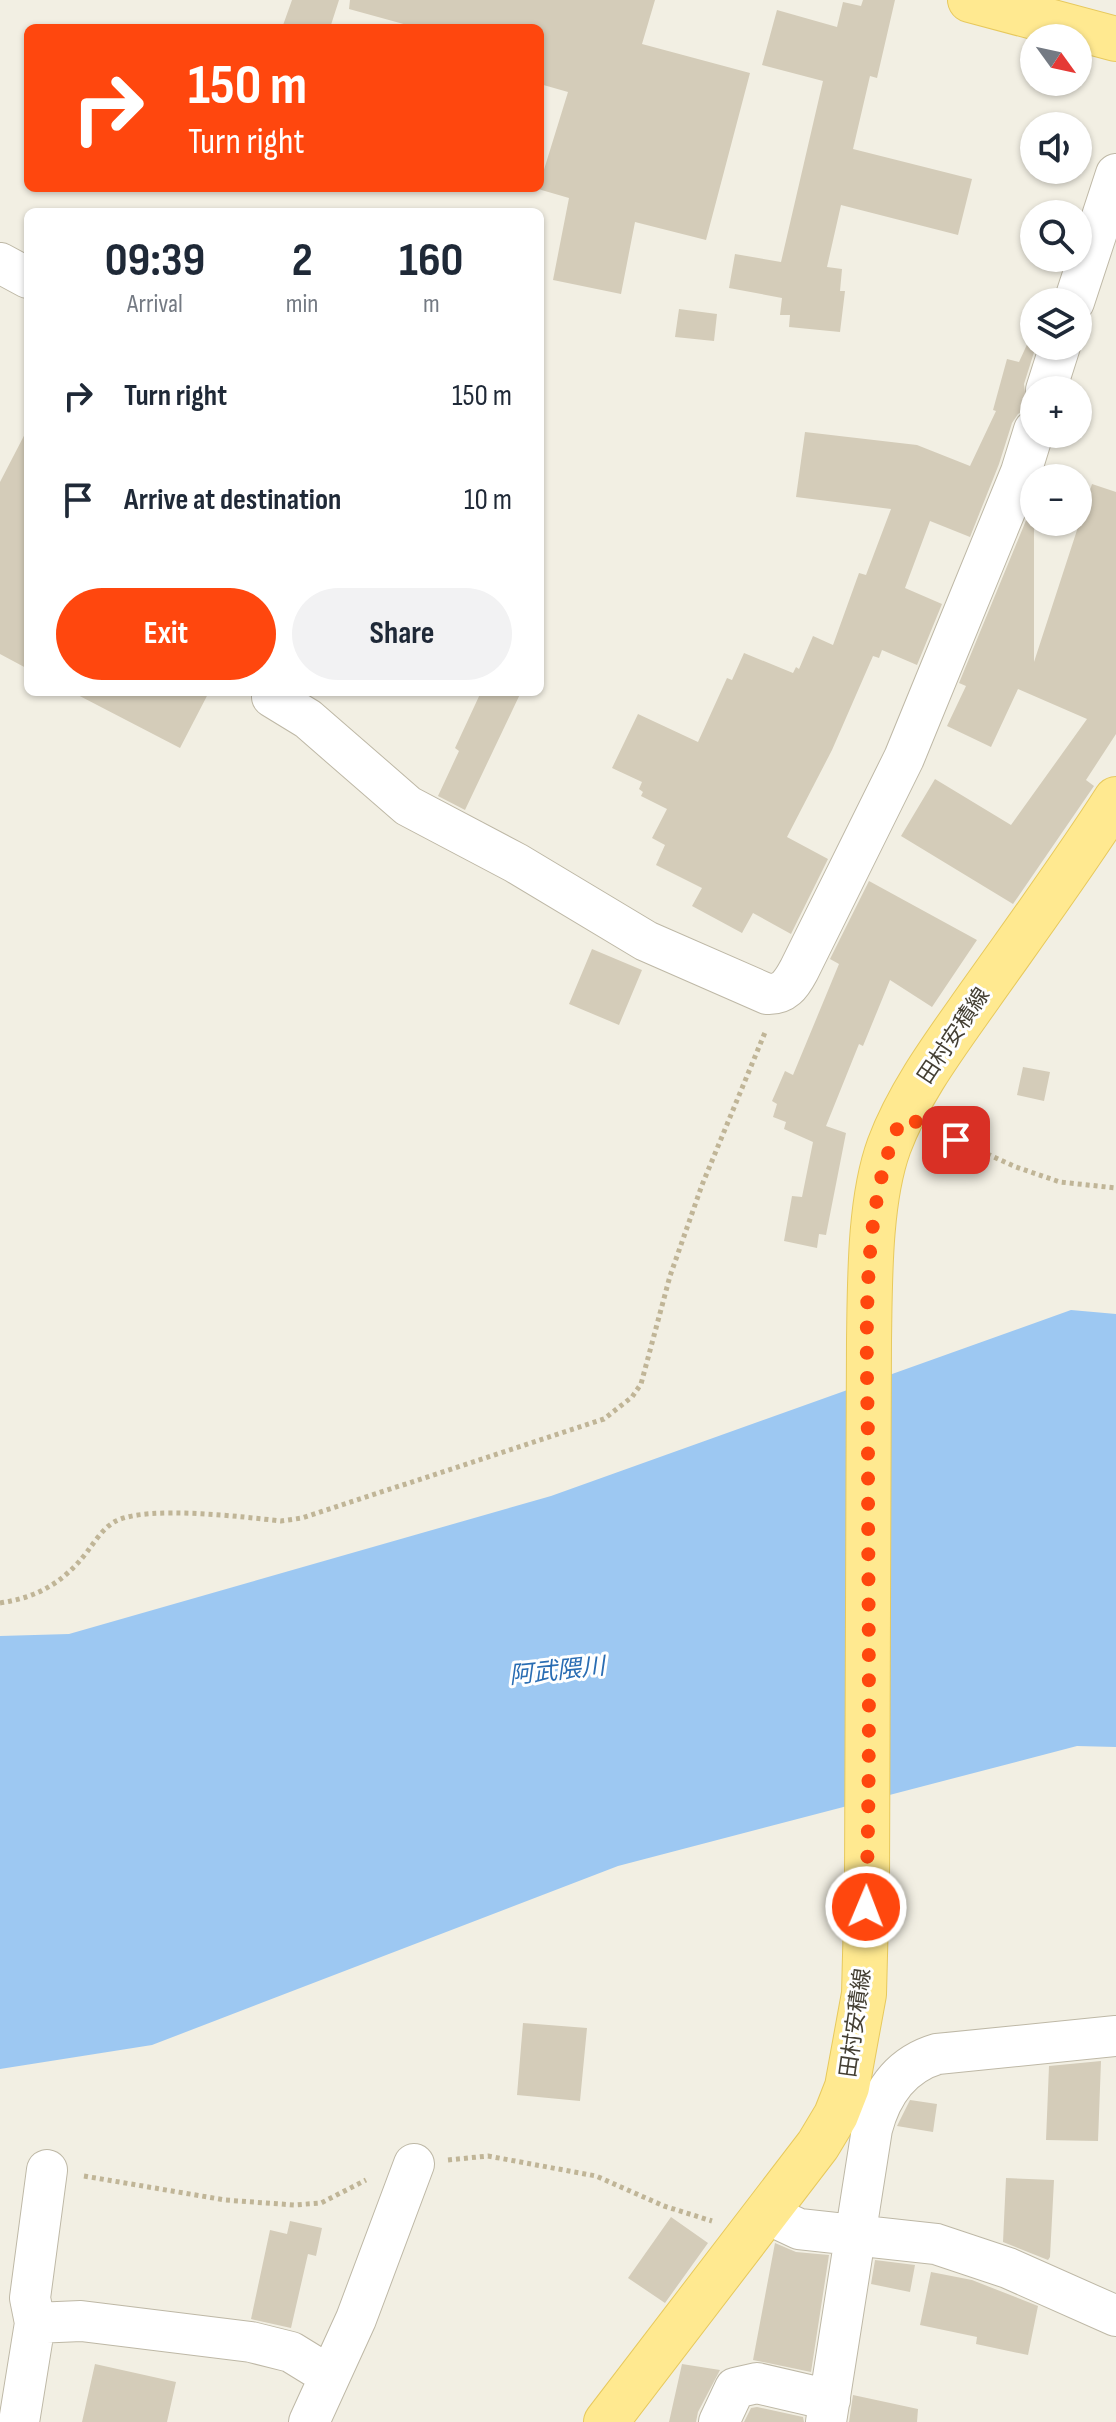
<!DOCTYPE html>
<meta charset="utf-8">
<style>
body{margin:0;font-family:"Sofia Sans Condensed","Noto Sans JP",sans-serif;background:#f2f2f3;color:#1f2937;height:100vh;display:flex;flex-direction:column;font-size:30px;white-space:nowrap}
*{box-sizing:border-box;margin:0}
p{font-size:26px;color:#747a83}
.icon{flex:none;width:44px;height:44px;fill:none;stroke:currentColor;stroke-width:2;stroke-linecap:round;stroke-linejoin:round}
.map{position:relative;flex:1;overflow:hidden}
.sheet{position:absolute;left:24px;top:208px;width:520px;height:488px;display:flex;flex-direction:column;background:#fff;border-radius:12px;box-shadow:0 2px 6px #0004}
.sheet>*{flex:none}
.top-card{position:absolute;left:24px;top:24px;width:520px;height:168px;border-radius:12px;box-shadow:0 2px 6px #0004;background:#ff470e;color:#fff;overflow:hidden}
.needle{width:52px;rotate:123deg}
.fabs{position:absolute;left:1020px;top:24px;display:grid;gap:16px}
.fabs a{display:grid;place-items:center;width:72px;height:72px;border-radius:50%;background:#fff;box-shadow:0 2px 6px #0004;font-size:40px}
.pin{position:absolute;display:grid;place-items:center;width:68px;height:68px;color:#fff;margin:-34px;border-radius:16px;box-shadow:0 4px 12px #0006}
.me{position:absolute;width:88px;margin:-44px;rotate:1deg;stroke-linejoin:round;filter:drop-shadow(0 0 6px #0008)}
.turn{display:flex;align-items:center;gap:28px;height:168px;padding:0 32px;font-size:36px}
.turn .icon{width:104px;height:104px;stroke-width:2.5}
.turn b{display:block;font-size:56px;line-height:68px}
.eta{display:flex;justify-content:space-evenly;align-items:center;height:136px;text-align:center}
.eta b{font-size:48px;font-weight:700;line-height:56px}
.cta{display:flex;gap:16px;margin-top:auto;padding:16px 32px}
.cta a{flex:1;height:92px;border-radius:48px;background:#ff470e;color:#fff;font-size:32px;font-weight:700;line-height:92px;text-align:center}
.cta a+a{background:#f2f2f3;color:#1f2937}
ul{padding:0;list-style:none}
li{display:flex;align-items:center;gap:24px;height:104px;padding:0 32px}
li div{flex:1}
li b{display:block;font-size:30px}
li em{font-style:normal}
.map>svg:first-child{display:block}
.water{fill:#9dc8f2}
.building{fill:#d4ccb9}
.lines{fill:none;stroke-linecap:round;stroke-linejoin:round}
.minor-casing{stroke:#beb8a6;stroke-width:42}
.major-casing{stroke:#e7c95d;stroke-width:46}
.path{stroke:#c0b597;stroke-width:5;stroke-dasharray:4 4;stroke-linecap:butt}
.minor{stroke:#fff;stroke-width:40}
.major{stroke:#ffe990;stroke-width:44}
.route{stroke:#ff470e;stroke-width:14;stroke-dasharray:0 25.2}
.labels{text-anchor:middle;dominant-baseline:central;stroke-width:6;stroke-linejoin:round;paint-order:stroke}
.street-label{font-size:22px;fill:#443f33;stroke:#fff}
.water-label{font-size:24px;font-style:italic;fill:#2a6db3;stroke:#fff}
</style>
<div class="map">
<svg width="1116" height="2422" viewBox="0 0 1116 2422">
<rect width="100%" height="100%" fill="#f2efe3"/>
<!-- water -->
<path class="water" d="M 1071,1310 L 1116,1314 L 1116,1747 L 1077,1746 L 618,1866 L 152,2045 L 0,2069 L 0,1636 L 69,1634 L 551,1496 Z"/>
<!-- building -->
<path class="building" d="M 292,0 L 339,0 L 330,28 L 282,28 Z
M 350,0 L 655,0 L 642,44 L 750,73 L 706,240 L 635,222 L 621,294 L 553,280 L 569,198 L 538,189 L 568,92 L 540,84 L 540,28 L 418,28 L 349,9 Z
M 863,0 L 895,0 L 877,78 L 870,76 L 853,149 L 972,179 L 958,235 L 841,205 L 827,267 L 842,269 L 840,291 L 845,291 L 840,332 L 789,327 L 790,315 L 780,315 L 782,298 L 729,288 L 735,254 L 781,262 L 823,81 L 762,65 L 777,10 L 837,27 L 843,2 L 861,6 Z
M 679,309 L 717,314 L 714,341 L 675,337 Z
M 1030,338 L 1036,346 L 1024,384 L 1027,408 L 1018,414 L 1012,423 L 999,464 L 970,537 L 930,521 L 905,588 L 942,604 L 917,665 L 882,650 L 879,658 L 873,656 L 832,750 L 787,837 L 828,859 L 791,934 L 753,913 L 742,933 L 692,906 L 702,888 L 656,865 L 665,845 L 652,838 L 667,809 L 641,796 L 643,792 L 639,789 L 642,782 L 612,768 L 638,714 L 698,742 L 727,678 L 732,680 L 744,653 L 793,673 L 796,667 L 799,669 L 813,636 L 833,645 L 859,573 L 866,575 L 891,509 L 796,497 L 805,432 L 917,445 L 970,466 L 996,411 L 993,410 L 1007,359 L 1019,362 Z
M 28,428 L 28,669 L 0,654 L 0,482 Z
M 1092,484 L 1116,492 L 1116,734 L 1086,780 L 1094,786 L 1013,904 L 901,836 L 935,779 L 1011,825 L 1087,719 L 1018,689 L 991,747 L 947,726 L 966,686 L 959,683 L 1034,501 L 1034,662 Z
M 72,692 L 209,692 L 180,748 Z
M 481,692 L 521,692 L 465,810 L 438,796 L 459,751 L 455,748 Z
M 869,881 L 977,940 L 932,1007 L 890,980 L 863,1046 L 859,1044 L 826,1126 L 846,1133 L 826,1235 L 819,1234 L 817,1248 L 784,1241 L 792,1196 L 802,1197 L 813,1142 L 784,1129 L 786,1122 L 773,1117 L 777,1104 L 772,1101 L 785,1071 L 793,1075 L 839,964 L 830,959 Z
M 592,949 L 642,970 L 619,1025 L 569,1004 Z
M 1023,1067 L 1050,1072 L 1044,1101 L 1017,1095 Z
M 523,2023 L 587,2028 L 580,2101 L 517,2095 Z
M 1101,2061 L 1098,2141 L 1046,2140 L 1049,2066 Z
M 910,2100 L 937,2104 L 933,2132 L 897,2126 Z
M 1006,2178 L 1054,2180 L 1050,2257 L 1048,2260 L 1003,2242 Z
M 671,2217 L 708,2243 L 665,2303 L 628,2278 Z
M 290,2221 L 322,2228 L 316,2256 L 308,2254 L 291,2328 L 251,2319 L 270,2230 L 287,2234 Z
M 775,2243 L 796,2252 L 829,2255 L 811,2372 L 753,2360 Z
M 875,2260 L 915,2265 L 910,2292 L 871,2284 Z
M 931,2272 L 972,2280 L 1038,2306 L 1028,2355 L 976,2344 L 977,2337 L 920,2325 Z
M 95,2364 L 176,2382 L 167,2422 L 82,2422 Z
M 682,2364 L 720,2370 L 698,2412 L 696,2422 L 669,2422 Z
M 853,2395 L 918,2409 L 917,2422 L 849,2422 Z
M 757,2407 L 803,2417 L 804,2422 L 744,2422 L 751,2408 Z"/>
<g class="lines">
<!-- minor casing -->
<g class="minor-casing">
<path id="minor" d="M 0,263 L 28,278
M 1074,302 L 1116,174
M 1046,390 L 1060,346
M 272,697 L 308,719 L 408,806 L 516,863 L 646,941 L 767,994 C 784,995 791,985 799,970 L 904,758 L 1021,472 L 1034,430
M 770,2210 L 782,2221 L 799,2229 L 936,2244 L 1008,2268 L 1116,2316
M 35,2323 L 81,2321 L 251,2342 L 291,2352 L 330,2376
M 19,2422 L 35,2323 L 30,2298 L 47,2170
M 309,2422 L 356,2319 L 414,2164
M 719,2422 L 735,2388 L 757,2383 L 830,2400
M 826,2422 L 872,2129 C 881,2094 900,2065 937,2054 L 1116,2036"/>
</g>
<!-- major casing -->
<g class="major-casing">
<path id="major" d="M 970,0 L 1116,39
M 606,2422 L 818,2145 L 836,2115 L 847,2087 L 864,1994 L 867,1878 L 869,1340 C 870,1282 869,1201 889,1146 C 909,1092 947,1042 980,995 C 1026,930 1073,866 1116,799"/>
</g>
<!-- path -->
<path class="path" d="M 936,1131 L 1016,1167 L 1060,1182 L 1116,1188
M 0,1603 C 38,1597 63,1583 87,1552 C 95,1541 104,1527 116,1521 C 148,1505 244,1517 281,1521 L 302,1518 L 604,1419 L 632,1397 L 641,1384 L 670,1276 L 702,1185 L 766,1030
M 448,2160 L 488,2156 L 596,2176 L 664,2206 L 712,2221
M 84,2176 L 225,2200 L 294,2205 L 321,2203 L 366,2180"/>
<!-- minor -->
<use href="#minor" class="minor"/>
<!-- major -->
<use href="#major" class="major"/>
</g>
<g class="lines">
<!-- route -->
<path class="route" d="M 866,1907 C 871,1757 868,1606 868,1456 C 868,1354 857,1212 901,1120 L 914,1121 L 956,1140"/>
</g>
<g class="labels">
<!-- street labels -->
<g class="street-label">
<text transform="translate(954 1036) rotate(-56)">田村安積線</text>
<text transform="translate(856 2023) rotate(-82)">田村安積線</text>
</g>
<!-- water labels -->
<g class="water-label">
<text transform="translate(557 1671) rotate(-6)">阿武隈川</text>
</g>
</g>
</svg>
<div class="fabs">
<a><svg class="needle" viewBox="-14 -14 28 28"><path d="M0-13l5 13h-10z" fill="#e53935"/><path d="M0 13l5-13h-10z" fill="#747a83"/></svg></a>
<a><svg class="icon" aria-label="sound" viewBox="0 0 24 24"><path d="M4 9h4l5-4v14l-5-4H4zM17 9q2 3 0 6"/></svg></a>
<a><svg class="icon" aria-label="search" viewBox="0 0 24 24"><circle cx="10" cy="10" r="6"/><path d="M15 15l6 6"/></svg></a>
<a><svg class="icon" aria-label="layers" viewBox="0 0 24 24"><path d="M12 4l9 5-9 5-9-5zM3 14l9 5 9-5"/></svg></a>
<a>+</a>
<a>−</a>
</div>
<div class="pin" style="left:956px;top:1140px;background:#d93025"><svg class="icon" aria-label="arrive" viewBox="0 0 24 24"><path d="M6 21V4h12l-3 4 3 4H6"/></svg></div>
<svg class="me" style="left:866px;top:1907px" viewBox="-20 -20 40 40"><circle r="17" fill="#ff470e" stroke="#fff" stroke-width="3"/><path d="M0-11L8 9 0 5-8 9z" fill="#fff"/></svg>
<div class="top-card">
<div class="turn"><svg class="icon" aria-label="right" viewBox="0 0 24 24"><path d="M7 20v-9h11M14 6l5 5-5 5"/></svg><div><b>150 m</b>Turn right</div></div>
</div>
<section class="sheet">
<div class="eta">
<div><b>09:39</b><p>Arrival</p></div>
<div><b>2</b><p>min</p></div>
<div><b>160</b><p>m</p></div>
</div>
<ul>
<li><svg class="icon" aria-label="right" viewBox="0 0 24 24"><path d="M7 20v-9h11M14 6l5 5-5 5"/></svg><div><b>Turn right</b></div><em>150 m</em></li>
<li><svg class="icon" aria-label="arrive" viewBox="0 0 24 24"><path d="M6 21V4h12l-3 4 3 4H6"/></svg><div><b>Arrive at destination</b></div><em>10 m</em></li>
</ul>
<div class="cta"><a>Exit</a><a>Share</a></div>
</section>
</div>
